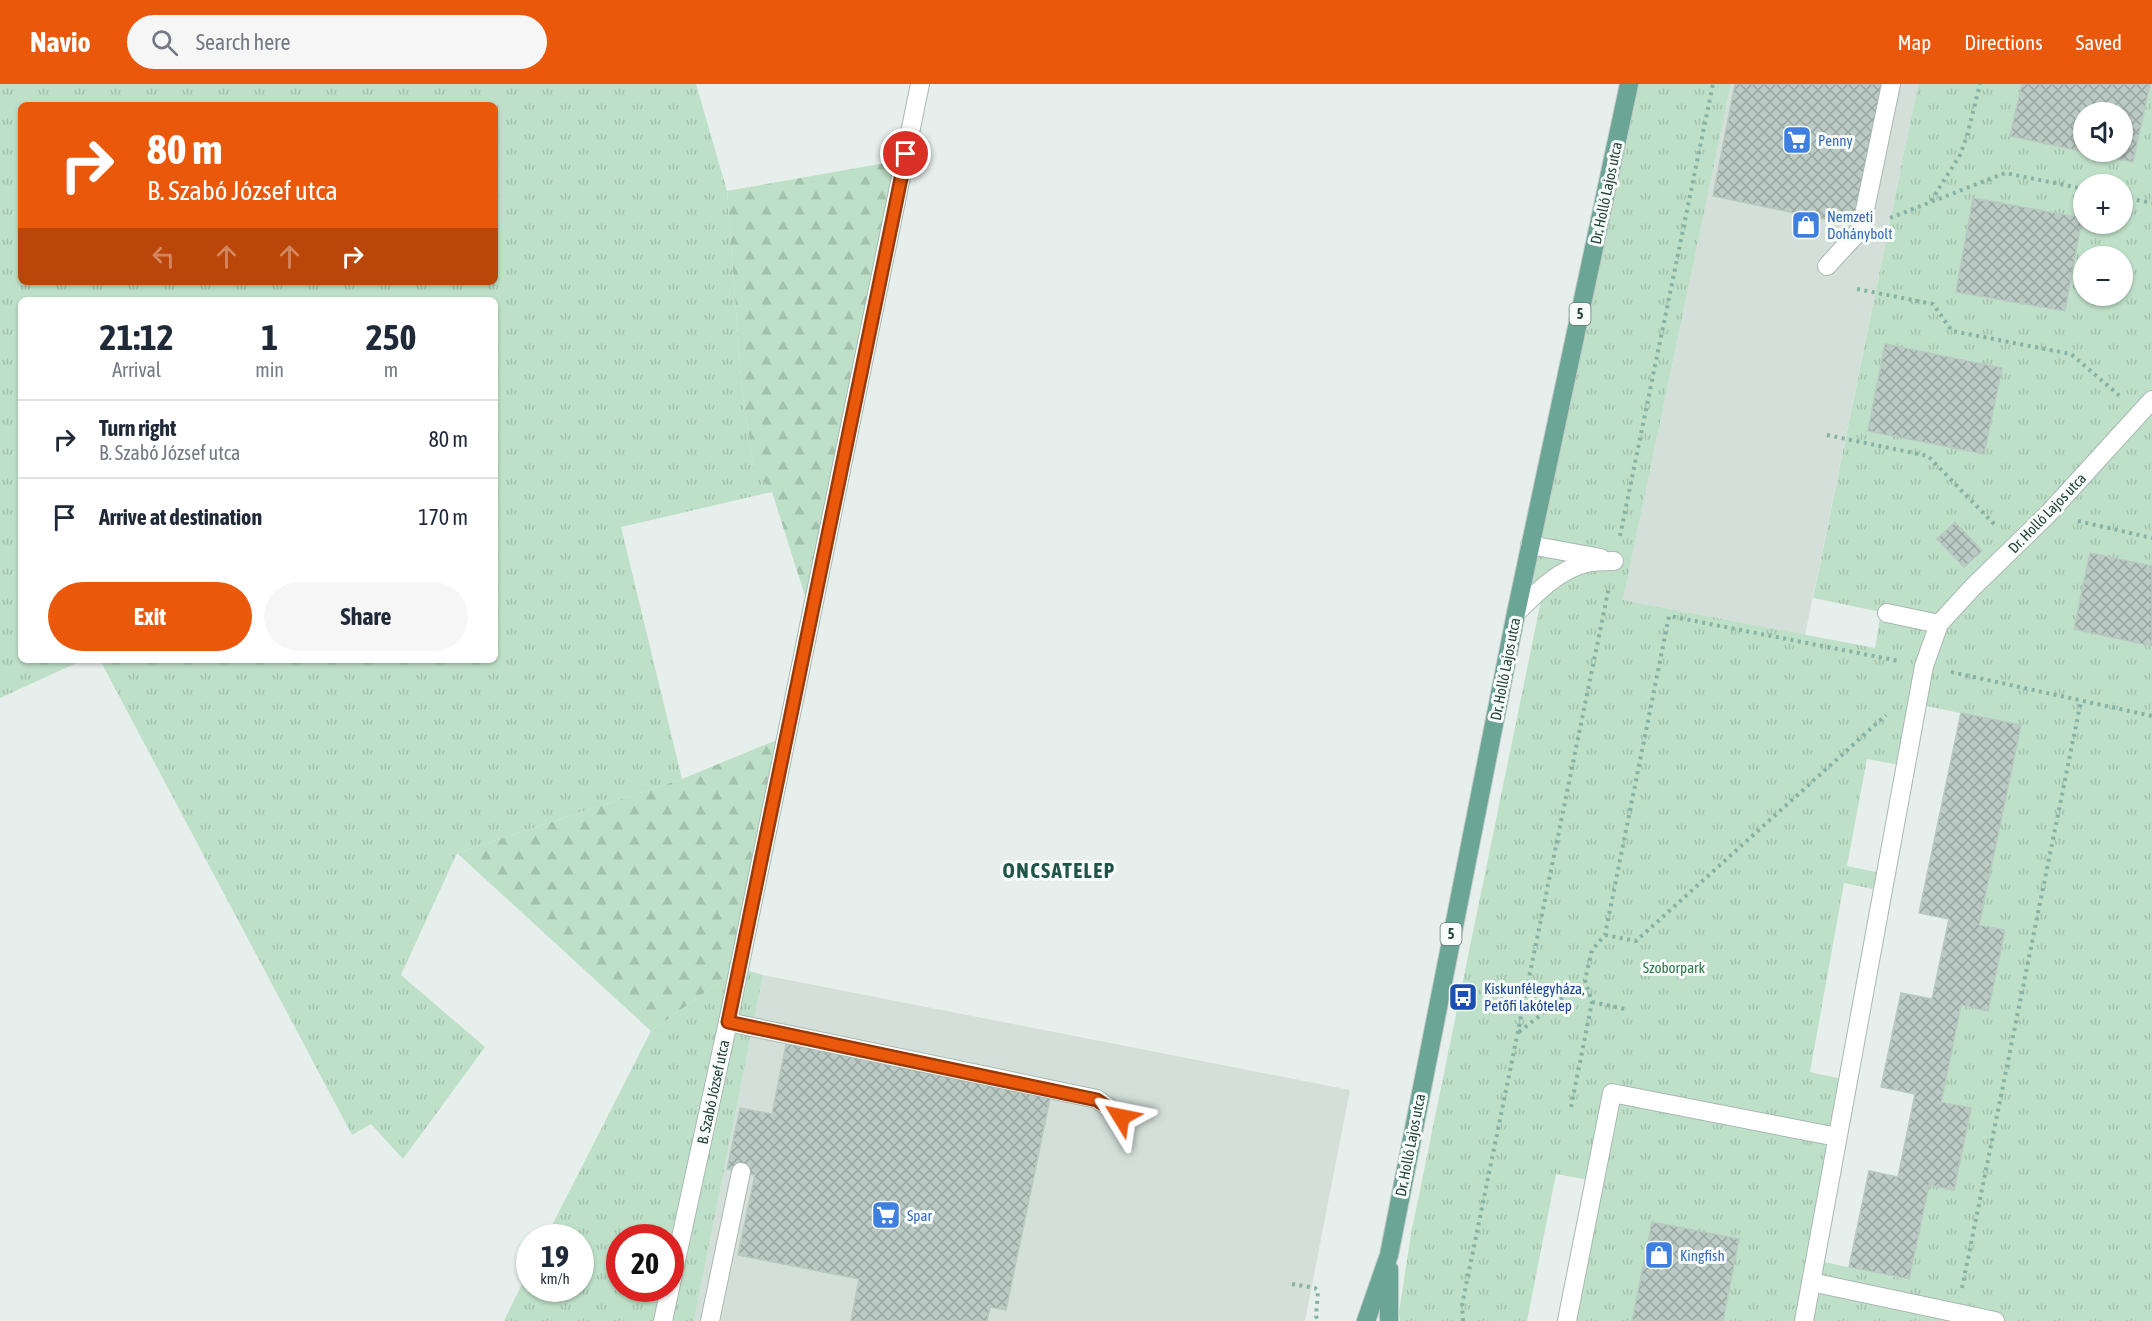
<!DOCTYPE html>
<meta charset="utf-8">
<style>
body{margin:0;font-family:"Asap Condensed",sans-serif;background:#f6f6f7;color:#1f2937;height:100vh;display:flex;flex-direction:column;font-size:22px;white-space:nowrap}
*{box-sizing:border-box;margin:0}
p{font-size:20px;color:#747a83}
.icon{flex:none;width:33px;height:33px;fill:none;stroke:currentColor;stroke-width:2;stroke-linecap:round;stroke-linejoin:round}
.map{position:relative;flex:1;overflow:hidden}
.sheet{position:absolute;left:18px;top:213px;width:480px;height:366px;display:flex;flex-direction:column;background:#fff;border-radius:9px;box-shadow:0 2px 4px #0004}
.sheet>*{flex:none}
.top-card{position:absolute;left:18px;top:18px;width:480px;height:183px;border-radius:9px;box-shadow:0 2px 4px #0004;background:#ea580c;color:#fff;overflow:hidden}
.fabs{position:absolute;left:2073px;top:18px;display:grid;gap:12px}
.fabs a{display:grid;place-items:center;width:60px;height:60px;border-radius:50%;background:#fff;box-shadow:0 2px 4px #0004;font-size:30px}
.speed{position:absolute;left:516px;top:1140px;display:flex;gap:12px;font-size:30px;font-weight:700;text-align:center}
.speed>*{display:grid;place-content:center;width:78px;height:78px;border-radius:50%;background:#fff;box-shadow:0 2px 4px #0004;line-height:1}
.speed small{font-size:15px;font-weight:400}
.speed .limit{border:9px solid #d22;background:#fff;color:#111}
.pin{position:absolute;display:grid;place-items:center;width:51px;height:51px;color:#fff;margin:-26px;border:3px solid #fff;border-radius:50%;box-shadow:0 2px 6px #0007}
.me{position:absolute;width:66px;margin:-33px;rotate:305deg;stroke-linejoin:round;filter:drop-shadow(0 0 4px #0008)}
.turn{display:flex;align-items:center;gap:21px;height:126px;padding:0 30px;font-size:27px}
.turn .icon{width:78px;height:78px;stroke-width:2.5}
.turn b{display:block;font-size:42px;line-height:51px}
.lanes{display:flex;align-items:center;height:57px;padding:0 30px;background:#0003;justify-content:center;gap:30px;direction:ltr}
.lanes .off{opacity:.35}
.eta{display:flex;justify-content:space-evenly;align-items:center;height:102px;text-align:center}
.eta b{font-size:36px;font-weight:700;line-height:42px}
.button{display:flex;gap:12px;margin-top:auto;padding:12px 30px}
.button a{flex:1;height:69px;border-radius:36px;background:#ea580c;color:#fff;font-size:24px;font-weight:700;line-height:69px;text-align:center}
.button a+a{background:#f6f6f7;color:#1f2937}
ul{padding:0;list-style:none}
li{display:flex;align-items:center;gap:18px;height:78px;padding:0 30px;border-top:2px solid #e0e1e3}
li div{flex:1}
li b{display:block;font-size:22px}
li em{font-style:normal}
header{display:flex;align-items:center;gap:36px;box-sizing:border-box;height:84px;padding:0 30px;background:#ea580c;color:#fff}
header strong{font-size:28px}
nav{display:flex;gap:33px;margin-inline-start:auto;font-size:21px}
.search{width:420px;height:54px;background:#f6f6f7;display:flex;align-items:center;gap:15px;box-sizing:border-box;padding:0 21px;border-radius:33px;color:#747a83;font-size:22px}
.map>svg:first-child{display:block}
.built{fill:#d4dfda}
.grass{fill:url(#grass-tufts);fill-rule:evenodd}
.forest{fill:url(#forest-firs)}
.building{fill:url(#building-cross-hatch);stroke:#b8c9c2;stroke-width:1.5;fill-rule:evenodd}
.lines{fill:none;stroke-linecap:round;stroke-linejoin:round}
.lane-casing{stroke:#a8b8b2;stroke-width:20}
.street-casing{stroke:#a8b8b2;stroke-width:20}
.primary-casing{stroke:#c2cac8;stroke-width:20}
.path{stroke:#86b3a5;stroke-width:4;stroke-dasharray:3 4.5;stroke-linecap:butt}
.lane{stroke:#fff;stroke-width:18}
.street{stroke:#fff;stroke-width:18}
.primary{stroke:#6aa596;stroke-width:18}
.route-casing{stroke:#983908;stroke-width:15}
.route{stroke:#ea580c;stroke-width:10}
.labels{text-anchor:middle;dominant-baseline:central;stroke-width:6;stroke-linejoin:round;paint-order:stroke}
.shield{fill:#f7fbf9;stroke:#637a73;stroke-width:1.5}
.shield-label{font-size:14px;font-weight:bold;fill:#24423a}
.shop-label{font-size:15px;fill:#366cbe;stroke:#f7fbf9;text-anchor:start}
.street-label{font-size:15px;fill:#24423a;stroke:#f7fbf9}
.park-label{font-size:15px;fill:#2d7a4b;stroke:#f7fbf9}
.transit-label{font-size:15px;fill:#164399;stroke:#f7fbf9;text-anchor:start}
.district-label{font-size:21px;font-weight:bold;letter-spacing:1.5px;fill:#1f5548;stroke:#f7fbf9}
</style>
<header>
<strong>Navio</strong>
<div class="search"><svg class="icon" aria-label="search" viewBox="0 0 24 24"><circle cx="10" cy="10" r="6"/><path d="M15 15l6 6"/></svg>Search here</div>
<nav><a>Map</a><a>Directions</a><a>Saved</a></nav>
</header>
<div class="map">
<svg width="2152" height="1237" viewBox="0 0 2152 1237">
<defs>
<pattern id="grass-tufts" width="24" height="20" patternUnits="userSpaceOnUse" patternTransform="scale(1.5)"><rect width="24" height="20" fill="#bfe0c8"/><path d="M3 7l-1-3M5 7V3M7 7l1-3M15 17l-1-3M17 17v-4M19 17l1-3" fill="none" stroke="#a4c1ad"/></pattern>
<pattern id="forest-firs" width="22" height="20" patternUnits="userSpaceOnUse" patternTransform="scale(1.5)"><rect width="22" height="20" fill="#bfe0c8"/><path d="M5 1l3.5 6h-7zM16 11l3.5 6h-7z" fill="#a4c1ad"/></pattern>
<pattern id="building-cross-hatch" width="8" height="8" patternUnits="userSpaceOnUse" patternTransform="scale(1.5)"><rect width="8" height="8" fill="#bbcac4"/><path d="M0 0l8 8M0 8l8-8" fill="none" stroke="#98a6a0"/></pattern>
</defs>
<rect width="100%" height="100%" fill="#e6efeb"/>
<!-- built -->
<path class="built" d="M 1731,0 L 1918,0 L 1805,551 L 1623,516 Z
M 763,891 L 1350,1006 L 1305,1237 L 694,1237 Z"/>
<!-- grass -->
<path class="grass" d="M 0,0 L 696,0 L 727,107 L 742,307 L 754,383 L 772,408 L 621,443 L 682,695 L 457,769 L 401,891 L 485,963 L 403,1075 L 371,1040 L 352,1051 L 100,576 L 495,576 L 495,216 L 21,216 L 21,576 L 83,576 L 0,614 ZM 21,21 L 495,21 L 495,198 L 21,198 Z
M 1626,0 L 1731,0 L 1623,516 L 1875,564 L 1881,528 L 1813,514 L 1918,0 L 2152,0 L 2152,1237 L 1568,1237 L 1594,1097 L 1556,1090 L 1527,1237 L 1400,1237 L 1399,1228 L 1411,1150 L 1544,502 L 1523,498 ZM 2084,28 L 2122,28 L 2122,68 L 2084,68 ZM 2084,100 L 2122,100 L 2122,140 L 2084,140 ZM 2084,172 L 2122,172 L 2122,212 L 2084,212 ZM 1917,620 L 2021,642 L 1979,840 L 2005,846 L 1988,927 L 1961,922 L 1941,1017 L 1971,1024 L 1954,1106 L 1929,1101 L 1908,1196 L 1815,1176 L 1847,996 L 1810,988 L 1844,799 L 1882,807 L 1886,790 L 1847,782 L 1867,675 L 1905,682 Z
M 739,884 L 763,891 L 694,1237 L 504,1237 L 529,1186 L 530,1204 L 580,1204 L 580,1154 L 546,1153 L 651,947 ZM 620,1154 L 670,1154 L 670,1204 L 620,1204 Z"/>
<!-- forest -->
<path class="forest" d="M 897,77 L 810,528 L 772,408 L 754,384 L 742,307 L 727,107 Z
M 786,652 L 739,884 L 651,947 L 457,769 L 682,695 Z"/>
<!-- building -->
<path class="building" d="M 1735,0 L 1882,0 L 1853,141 L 1713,112 Z
M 2022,0 L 2150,0 L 2133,78 L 2010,52 ZM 2084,28 L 2122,28 L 2122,68 L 2084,68 Z
M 1973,114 L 2082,134 L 2065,227 L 1956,208 Z
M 1885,260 L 2002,284 L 1984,370 L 1868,347 Z
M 1955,438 L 1982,467 L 1964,483 L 1937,455 Z
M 2090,469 L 2152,482 L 2152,562 L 2074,545 Z
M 1961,629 L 2021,641 L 1979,841 L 2005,846 L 1988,927 L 1961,921 L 1941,1018 L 1971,1024 L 1954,1106 L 1929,1101 L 1909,1195 L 1849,1183 L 1869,1087 L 1898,1093 L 1915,1010 L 1881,1003 L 1901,909 L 1932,915 L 1949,835 L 1919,829 Z
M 787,956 L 1051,1010 L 1006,1226 L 990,1223 L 987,1237 L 851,1237 L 859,1195 L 738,1171 L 755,1091 L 727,1085 L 740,1024 L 772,1030 Z
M 1652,1138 L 1739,1155 L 1723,1237 L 1632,1237 Z"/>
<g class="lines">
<!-- lane casing -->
<g class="lane-casing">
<path id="lane" d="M 1827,182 L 1861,145 L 1891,0
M 1530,461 L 1601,474
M 1516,529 C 1535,510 1558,486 1586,479 C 1595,477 1605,477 1614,477
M 728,938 L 1097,1015 L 1121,1033
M 710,1237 L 741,1088"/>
</g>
<!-- street casing -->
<g class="street-casing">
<path id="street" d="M 1887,529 L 1939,540
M 1811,1198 L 1995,1237
M 670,1204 L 728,938 L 920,0
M 663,1237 L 670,1204
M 1567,1237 L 1612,1009 L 1837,1053
M 1804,1237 L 1924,582 L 1939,540 L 1973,503 L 2048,430 L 2152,316"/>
</g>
<!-- primary casing -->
<g class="primary-casing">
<path id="primary" d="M 1389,1185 L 1389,1237
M 1366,1237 L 1389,1171 L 1516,529 L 1629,0"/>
</g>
<!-- path -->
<path class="path" d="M 2122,113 L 2152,119
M 1931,117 L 1960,71 L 1967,52 L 1980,0
M 1890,134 L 2005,89 L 2084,105
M 1857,205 L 1933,220 L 1952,247 L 2071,270 L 2121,313
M 1827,351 L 1928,372 L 1996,442
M 2078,437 L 2152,454
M 1620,452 L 1713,0
M 1951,588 L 2152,632
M 1605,851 L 1636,857 L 1886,631
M 1592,918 L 1625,925
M 1519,948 L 1585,896
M 1571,1023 L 1592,918 L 1585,896 L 1592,866 L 1605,851 L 1669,532 L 1899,577
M 1292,1200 L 1315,1204 L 1318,1207 L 1316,1232 L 1318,1237
M 1962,1204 L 2081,617
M 1463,1237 L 1462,1221 L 1609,503"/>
<!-- lane -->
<use href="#lane" class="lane"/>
<!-- street -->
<use href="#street" class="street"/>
<!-- primary -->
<use href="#primary" class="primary"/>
</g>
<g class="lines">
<!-- route casing -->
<g class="route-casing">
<path id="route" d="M 906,70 L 728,938 L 1097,1016 L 1121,1033"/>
</g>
<!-- route -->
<use href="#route" class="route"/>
</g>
<!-- icons -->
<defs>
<g id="supermarket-square" transform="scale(1.5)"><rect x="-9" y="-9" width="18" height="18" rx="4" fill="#3f7fe0" stroke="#f7fbf9"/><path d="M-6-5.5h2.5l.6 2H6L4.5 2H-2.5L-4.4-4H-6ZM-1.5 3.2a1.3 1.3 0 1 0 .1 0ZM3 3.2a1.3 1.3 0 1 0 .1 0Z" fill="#fff"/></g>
<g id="shop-square" transform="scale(1.5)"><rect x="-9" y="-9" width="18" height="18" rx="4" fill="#3f7fe0" stroke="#f7fbf9"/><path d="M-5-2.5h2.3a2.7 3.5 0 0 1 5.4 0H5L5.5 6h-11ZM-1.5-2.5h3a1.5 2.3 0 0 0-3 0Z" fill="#fff"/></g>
<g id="bus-square" transform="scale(1.5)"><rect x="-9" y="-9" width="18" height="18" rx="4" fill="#1a4fb4" stroke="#f7fbf9"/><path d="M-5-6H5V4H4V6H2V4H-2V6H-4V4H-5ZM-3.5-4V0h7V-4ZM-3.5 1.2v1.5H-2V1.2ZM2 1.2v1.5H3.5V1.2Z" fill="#fff"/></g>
</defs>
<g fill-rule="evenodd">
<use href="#supermarket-square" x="1797" y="56"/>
<use href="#shop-square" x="1806" y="141"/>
<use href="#bus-square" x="1463" y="913"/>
<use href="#supermarket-square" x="886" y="1131"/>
<use href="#shop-square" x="1659" y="1171"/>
</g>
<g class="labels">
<!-- shield labels -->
<g class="shield">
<rect x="1569.5" y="219" width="21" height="22" rx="4.5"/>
<rect x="1440.5" y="839" width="21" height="22" rx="4.5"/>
</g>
<g class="shield-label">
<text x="1580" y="230">5</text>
<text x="1451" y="850">5</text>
</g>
<!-- shop labels -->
<g class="shop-label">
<text x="1818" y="56">Penny</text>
<text x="1827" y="132">Nemzeti<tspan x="1827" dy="17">Dohánybolt</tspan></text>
<text x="907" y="1131">Spar</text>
<text x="1680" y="1171">Kingfish</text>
</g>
<!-- street labels -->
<g class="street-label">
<text transform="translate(1606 109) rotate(-78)">Dr. Holló Lajos utca</text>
<text transform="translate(2047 429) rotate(-46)">Dr. Holló Lajos utca</text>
<text transform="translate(1505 585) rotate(-79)">Dr. Holló Lajos utca</text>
<text transform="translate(713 1008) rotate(-78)">B. Szabó József utca</text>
<text transform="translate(1410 1061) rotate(-79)">Dr. Holló Lajos utca</text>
</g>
<!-- park labels -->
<g class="park-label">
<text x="1674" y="883">Szoborpark</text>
</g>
<!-- transit labels -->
<g class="transit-label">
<text x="1484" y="904">Kiskunfélegyháza,<tspan x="1484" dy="17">Petőfi lakótelep</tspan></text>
</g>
<!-- district labels -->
<g class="district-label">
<text x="1059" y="786">ONCSATELEP</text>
</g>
</g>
</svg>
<div class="fabs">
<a><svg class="icon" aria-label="sound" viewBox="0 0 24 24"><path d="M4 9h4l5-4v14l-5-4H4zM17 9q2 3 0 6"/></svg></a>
<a>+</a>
<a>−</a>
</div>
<div class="speed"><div>19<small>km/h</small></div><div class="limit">20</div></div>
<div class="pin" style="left:906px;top:70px;background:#d93025"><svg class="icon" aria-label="arrive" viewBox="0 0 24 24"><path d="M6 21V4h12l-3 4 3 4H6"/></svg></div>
<svg class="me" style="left:1121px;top:1033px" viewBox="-20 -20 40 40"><path d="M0-17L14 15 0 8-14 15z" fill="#ea580c" stroke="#fff" stroke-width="4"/></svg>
<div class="top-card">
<div class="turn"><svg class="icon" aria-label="right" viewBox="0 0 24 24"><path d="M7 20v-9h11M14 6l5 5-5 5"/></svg><div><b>80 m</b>B. Szabó József utca</div></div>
<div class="lanes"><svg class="icon off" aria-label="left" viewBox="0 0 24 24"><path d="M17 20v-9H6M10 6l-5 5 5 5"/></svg><svg class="icon off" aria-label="ahead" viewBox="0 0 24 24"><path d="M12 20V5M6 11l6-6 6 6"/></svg><svg class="icon off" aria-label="ahead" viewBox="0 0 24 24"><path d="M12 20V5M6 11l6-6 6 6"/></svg><svg class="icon" aria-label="right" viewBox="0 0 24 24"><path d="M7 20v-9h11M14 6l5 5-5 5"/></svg></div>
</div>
<section class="sheet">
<div class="eta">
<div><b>21:12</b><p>Arrival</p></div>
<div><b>1</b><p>min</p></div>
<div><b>250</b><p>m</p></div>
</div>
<ul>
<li><svg class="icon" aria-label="right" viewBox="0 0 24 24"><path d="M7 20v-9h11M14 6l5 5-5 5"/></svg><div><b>Turn right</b><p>B. Szabó József utca</p></div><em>80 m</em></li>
<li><svg class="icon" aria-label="arrive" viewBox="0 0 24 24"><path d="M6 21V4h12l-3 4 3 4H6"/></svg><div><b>Arrive at destination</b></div><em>170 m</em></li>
</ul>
<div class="button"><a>Exit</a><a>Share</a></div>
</section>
</div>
